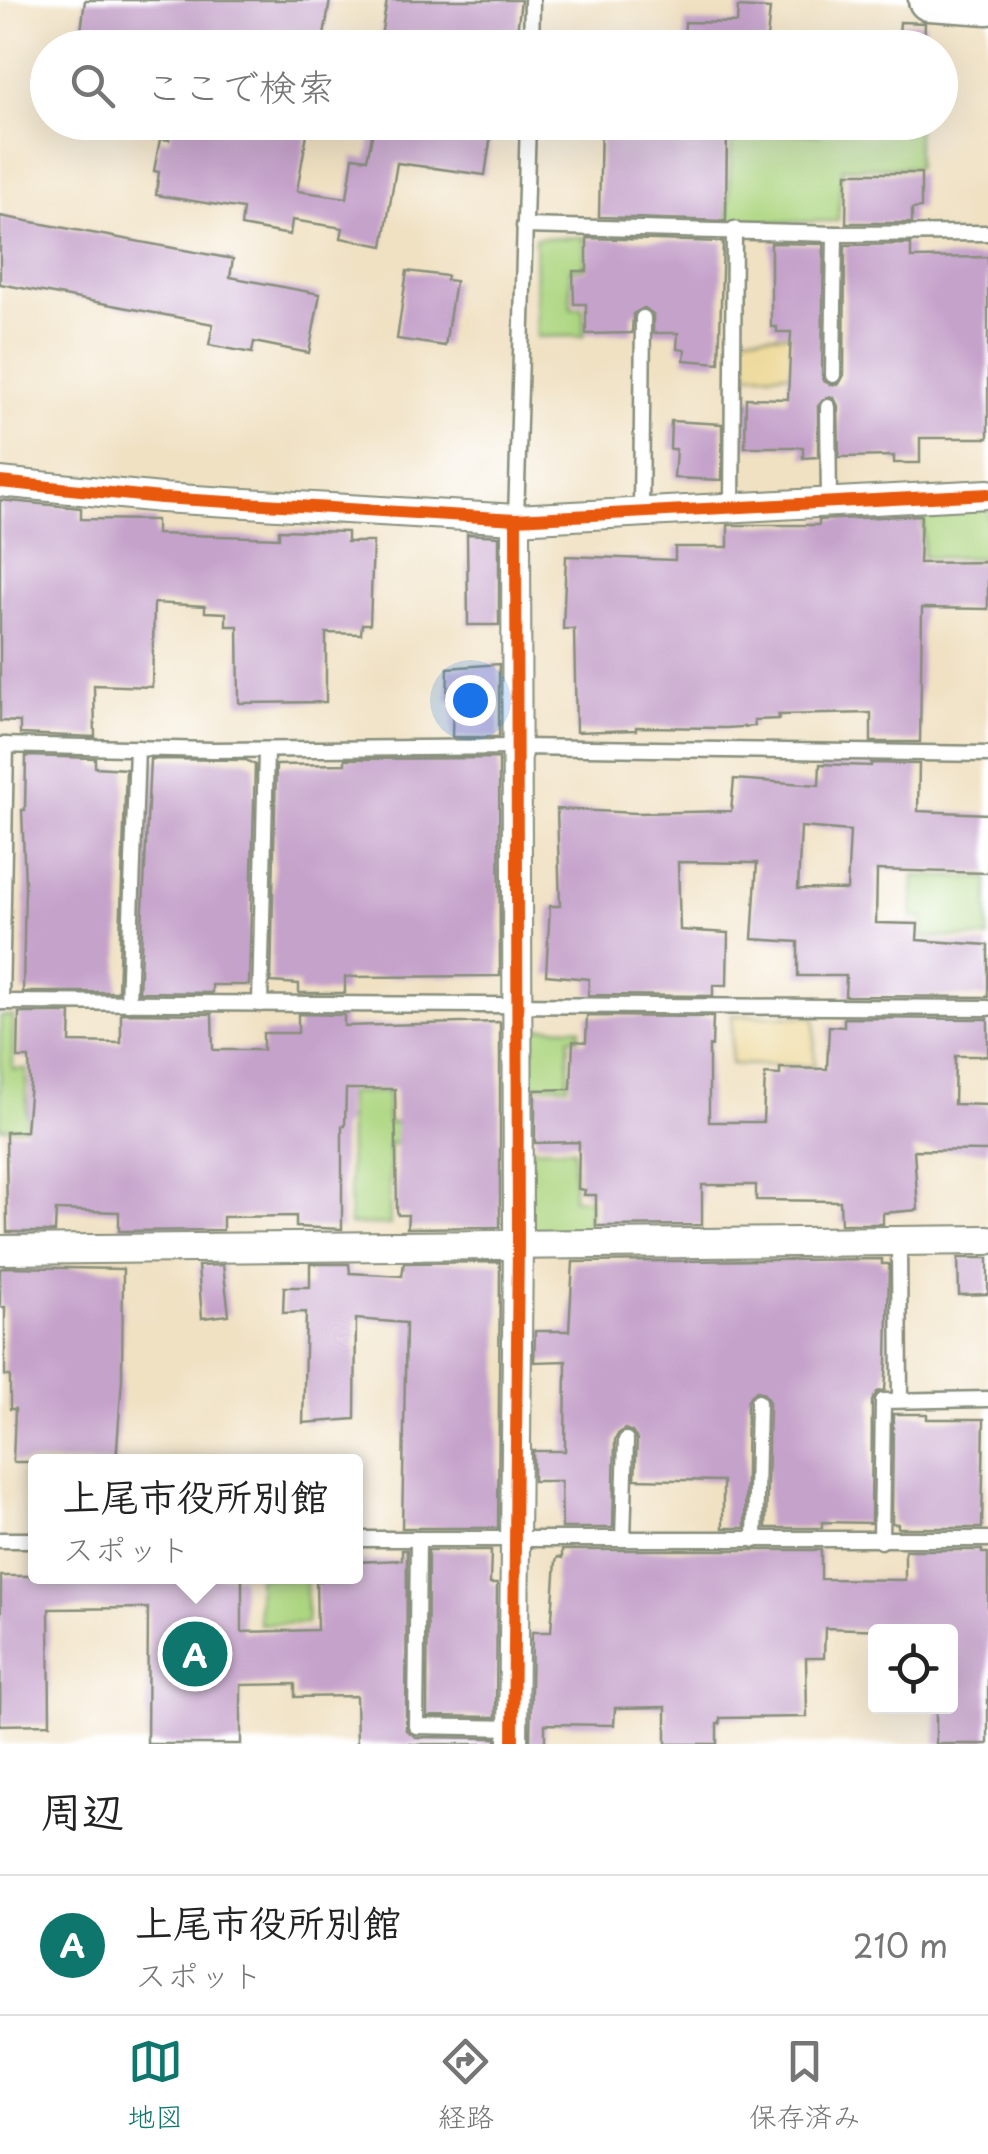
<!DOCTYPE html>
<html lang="ja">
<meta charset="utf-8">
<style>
:root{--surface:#fff;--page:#f2f2f2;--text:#222;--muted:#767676;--line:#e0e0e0;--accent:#0f766e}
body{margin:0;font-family:"Playpen Sans","Klee One",sans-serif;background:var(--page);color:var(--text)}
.controls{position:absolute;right:30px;bottom:30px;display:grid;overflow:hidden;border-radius:10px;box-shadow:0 10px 40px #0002}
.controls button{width:90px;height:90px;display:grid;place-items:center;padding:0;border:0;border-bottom:2px solid var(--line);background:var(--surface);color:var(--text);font:50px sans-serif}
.you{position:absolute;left:470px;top:700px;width:35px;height:35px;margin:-25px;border:8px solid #fff;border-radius:50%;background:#1a73e8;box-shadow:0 0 0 15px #1a73e833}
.badge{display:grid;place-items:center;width:65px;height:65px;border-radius:50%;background:var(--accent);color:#fff;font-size:32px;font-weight:700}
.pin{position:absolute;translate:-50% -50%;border:5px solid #fff;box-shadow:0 2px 10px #0006}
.popup{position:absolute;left:28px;top:1454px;width:335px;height:130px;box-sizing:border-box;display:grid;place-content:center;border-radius:10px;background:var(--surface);filter:drop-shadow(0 2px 8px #0005);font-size:32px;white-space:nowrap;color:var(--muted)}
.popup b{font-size:38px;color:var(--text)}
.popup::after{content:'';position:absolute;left:50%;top:100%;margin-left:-20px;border:20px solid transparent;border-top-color:var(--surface)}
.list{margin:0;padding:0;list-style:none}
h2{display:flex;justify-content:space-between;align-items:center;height:130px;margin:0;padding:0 40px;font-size:42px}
h2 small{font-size:32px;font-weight:400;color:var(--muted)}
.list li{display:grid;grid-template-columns:65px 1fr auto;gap:30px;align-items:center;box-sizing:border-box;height:140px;padding:0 40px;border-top:2px solid var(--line)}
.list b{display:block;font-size:38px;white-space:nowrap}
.list p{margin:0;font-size:32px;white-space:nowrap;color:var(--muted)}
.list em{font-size:32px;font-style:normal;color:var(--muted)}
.icon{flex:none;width:55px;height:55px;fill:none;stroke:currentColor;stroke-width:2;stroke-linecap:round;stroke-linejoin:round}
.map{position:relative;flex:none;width:988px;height:1744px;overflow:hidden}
.search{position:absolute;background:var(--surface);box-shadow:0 10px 40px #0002;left:30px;right:30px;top:30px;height:110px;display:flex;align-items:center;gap:25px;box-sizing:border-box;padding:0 35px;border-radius:55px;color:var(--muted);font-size:38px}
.sheet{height:270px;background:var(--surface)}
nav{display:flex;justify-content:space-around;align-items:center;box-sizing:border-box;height:140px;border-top:2px solid var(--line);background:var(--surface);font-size:28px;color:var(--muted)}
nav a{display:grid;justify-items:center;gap:5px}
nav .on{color:var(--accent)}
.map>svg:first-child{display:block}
</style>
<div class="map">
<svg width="988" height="1744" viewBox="0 0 988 1744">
<rect width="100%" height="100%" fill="#fff"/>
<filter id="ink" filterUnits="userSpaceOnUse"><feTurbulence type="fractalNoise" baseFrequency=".01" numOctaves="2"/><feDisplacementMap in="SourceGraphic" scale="20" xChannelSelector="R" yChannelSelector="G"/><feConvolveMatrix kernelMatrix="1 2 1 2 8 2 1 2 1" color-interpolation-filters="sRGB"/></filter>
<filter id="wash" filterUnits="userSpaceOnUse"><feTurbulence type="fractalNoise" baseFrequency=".0048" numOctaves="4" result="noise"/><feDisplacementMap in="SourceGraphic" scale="40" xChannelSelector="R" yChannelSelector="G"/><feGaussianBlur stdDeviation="2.25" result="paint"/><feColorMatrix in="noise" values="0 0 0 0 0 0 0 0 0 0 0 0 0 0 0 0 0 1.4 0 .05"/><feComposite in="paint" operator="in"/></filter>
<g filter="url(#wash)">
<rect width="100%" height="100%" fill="#f0e1c3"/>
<g fill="#add681" stroke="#668a5a" stroke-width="2.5">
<path d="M732 123H793V132L819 135 821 123H917V167L842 168 838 221 728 223Z"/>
<path d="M584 237 585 268 570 269 571 308H583L584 336 537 337 535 238Z"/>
<path d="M988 507V558L923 557 924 510Z"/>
<path d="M914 876 988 878V938L922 937 923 918H912Z"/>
<path d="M0 1016H13V1069H26L27 1127 0 1128Z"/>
<path d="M531 1027 580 1028 579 1038H569L568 1086 529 1085Z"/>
<path d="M387 1092 388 1123 447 1122 448 1143 389 1144 390 1225H350L348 1093Z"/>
<path d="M530 1148 574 1149 573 1199H590L588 1232 528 1231Z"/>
<path d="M258 1577H314L306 1579 307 1623 259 1624Z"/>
</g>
<g fill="#eeda9e" stroke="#868c69" stroke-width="2.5">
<path d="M817 334 818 373 742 374V335Z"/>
<path d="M732 1015 815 1017 814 1066 731 1064Z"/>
</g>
<g id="blocks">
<g fill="#c5a2ca" fill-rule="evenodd">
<path d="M85 0H330L322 48H181L81 31Z"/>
<path d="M387 0H521L515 48H379Z"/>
<path d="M738 7 770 9 766 48H684L685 22 737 23Z"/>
<path d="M900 22 925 23 924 48H898Z"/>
<path d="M172 122H309L297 191 347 198 353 157 367 159 375 122H493L485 175 397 163 383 246 341 238 343 228 292 220 290 235 241 226 243 209 156 195 159 172 154 171 160 139 169 140Z"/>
<path d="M601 122H727L726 221 599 217Z"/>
<path d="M847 173H921V208L912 209V223H846Z"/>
<path d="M0 216 233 259 230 277 320 294 309 353 254 342 252 353 209 345 213 324 0 284Z"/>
<path d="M587 238 723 242 719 363 684 360 685 350 677 349 678 333H653V314L644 308 633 314 632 333 586 334V304H574L573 271H587Z"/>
<path d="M771 243 824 244 822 375 824 381 832 385 839 384 844 375 845 245 911 244V258L988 257V438H920V463H894V456L839 457 838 406 834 398 827 397 818 406V457L803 458V447H745L746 398 788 399 791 332H777V327H771Z"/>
<path d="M407 271 447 276 446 280 455 281 445 346 397 339Z"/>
<path d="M671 421 722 424V480L674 478 676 449H670Z"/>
<path d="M0 500 81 508V519L156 520V534L279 538V530L347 532V542H373L370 624H362L361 634 326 633V702L239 703 238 626H226V613L205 612V606L154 603 152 687 94 685 95 737 20 734V722L0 721Z"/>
<path d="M921 515 919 563 988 562V609L922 608 920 742H871V713L778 715 779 719 754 720 755 726 726 728 636 727V730L576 732 574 629H563L566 556 675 560V547H728V525H819V520Z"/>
<path d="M467 534 499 536V625H468Z"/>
<path d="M499 664V737H452L453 701H447L448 668Z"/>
<path d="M26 756 95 758V767L126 769 118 992H23L25 884 22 810H25Z"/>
<path d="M499 758 500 976 345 977V993H299V984L271 982 276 765 345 764V759Z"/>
<path d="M150 759 246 760 255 765 249 985H212V993L139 992Z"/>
<path d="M871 763 919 764 918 811 988 814V873L877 870 876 923 918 924 917 940 988 945V997L845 996 846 976H798V942L752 939 757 863 678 862 680 930 728 933 727 985H713V996L588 995 589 979 546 975 550 906H560L557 809 636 813 731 811 734 779 819 785 820 764 871 766ZM801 827 850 831 847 890 798 889Z"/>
<path d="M19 1013H71L70 1042 121 1043V1013L212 1014 213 1050H263V1033H298V1014L344 1015V1026L500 1022V1227L407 1228 408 1215H398L397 1210 395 1089H346L345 1126H342V1229L296 1227V1216L223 1217V1230L119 1231V1212L56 1210 55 1232H7L6 1132 26 1131 30 1083 29 1058H18Z"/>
<path d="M587 1016 713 1017 712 1046H709V1122H763L765 1074 780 1075V1068L827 1069 829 1026 844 1027V1018L988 1019V1056H955L954 1104 988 1105V1151L914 1150 918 1210 883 1213V1224H841L840 1201 756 1200V1185H702V1225L596 1226V1195H584L585 1190 578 1189 579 1142 535 1143V1090L571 1089 573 1041 586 1042Z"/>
<path d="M958 1258H988V1294L959 1295Z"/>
<path d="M882 1259V1264H889L887 1362 885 1390 877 1392 872 1401 871 1523 822 1522V1528H766L769 1402 764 1394 757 1391 750 1396 747 1402 745 1528H723V1481L635 1479 637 1439 632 1432 625 1429 618 1434 615 1440 613 1528H562L561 1481H533V1451H565L566 1361 534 1362 535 1331H569L573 1262Z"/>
<path d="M500 1262 498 1528H402L406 1323 356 1319 355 1419 303 1423 306 1312 283 1313 284 1287H310V1264H349L350 1273 402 1276 404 1263Z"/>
<path d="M223 1265 229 1315 202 1318 198 1266Z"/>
<path d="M6 1267 123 1269 122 1378 116 1462H13L15 1409H10V1376H5V1307H0V1269Z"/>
<path d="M893 1414H927V1419H984L982 1528H898V1524L892 1523Z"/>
<path d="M402 1550H407L406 1730 416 1737 496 1738V1744H357L356 1696 295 1697V1684L241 1685V1744H147L148 1608 49 1609 50 1724 0 1725 1 1576H242V1632L317 1630 316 1581H321V1576H355V1562L402 1560Z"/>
<path d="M428 1550H491L490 1584H497L496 1717 427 1716Z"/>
<path d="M562 1550H821V1579L905 1580V1550H982V1553H988V1744H936V1706H950V1632L825 1628 824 1658H806L807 1717 720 1718V1724H717V1744H666V1707L615 1708 614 1725 545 1724V1744H530L532 1632H551L556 1561 558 1557 562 1558Z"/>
</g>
</g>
</g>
<g filter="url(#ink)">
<use href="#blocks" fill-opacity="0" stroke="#888f7c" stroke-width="2.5"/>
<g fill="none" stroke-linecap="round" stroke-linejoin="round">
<g stroke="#888f7c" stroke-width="19">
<g id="service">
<path d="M531 48 532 0"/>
<path d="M524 226 835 234 988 233"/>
<path d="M833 375 835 234"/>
<path d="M828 407 829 504"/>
<path d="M732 508 734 229"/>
<path d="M641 513 643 318"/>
<path d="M516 519 528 122"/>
<path d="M0 745 212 750 519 747 988 754"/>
<path d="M0 1002 988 1008"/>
<path d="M1 1002 6 745"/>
<path d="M128 1003 137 748"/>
<path d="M260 1004 266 750"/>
<path d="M899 1241 900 1399"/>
<path d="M355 1539H988"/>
<path d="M418 1539 416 1726 514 1728"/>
<path d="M623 1539 626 1440"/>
<path d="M0 1540H35"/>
<path d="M755 1540 758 1402"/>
<path d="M881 1541 883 1401 988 1399"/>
</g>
</g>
<g stroke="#888f7c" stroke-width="32">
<g id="minor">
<path d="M0 482 161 498 516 519 988 494"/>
<path d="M0 1250 988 1240"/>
<path d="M513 1744 518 1243 516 519"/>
</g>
</g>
<g stroke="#888f7c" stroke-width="45">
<path id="secondary" d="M929 0 988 4"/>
</g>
<use href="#service" stroke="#fff" stroke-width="14"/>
<use href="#minor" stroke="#fff" stroke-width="28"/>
<use href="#secondary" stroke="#fff" stroke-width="40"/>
<g stroke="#fff" stroke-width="19">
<g id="cycleway">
<path d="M0 482 161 498 516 519 988 494"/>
<path d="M513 1744 518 1243 516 519"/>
</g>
</g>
<use href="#cycleway" stroke="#e8590c" stroke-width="12"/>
</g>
</g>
</svg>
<div class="controls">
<button><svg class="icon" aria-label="locate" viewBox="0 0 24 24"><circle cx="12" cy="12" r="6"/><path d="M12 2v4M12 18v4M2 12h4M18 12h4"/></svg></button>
</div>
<div class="you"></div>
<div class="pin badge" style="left:195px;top:1654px">A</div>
<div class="popup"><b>上尾市役所別館</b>スポット</div>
<div class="search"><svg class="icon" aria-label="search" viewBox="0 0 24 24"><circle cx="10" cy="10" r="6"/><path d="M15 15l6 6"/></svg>ここで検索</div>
</div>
<section class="sheet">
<h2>周辺<small></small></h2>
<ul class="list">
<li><span class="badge">A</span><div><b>上尾市役所別館</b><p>スポット</p></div><em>210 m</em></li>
</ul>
</section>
<nav>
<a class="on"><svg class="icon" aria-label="map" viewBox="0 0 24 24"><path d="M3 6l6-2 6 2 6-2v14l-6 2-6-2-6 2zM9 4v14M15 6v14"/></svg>地図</a>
<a><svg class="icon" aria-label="directions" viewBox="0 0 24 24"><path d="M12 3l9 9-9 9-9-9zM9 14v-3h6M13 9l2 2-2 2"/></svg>経路</a>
<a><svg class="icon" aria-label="saved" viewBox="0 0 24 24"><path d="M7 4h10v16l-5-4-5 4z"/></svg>保存済み</a>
</nav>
